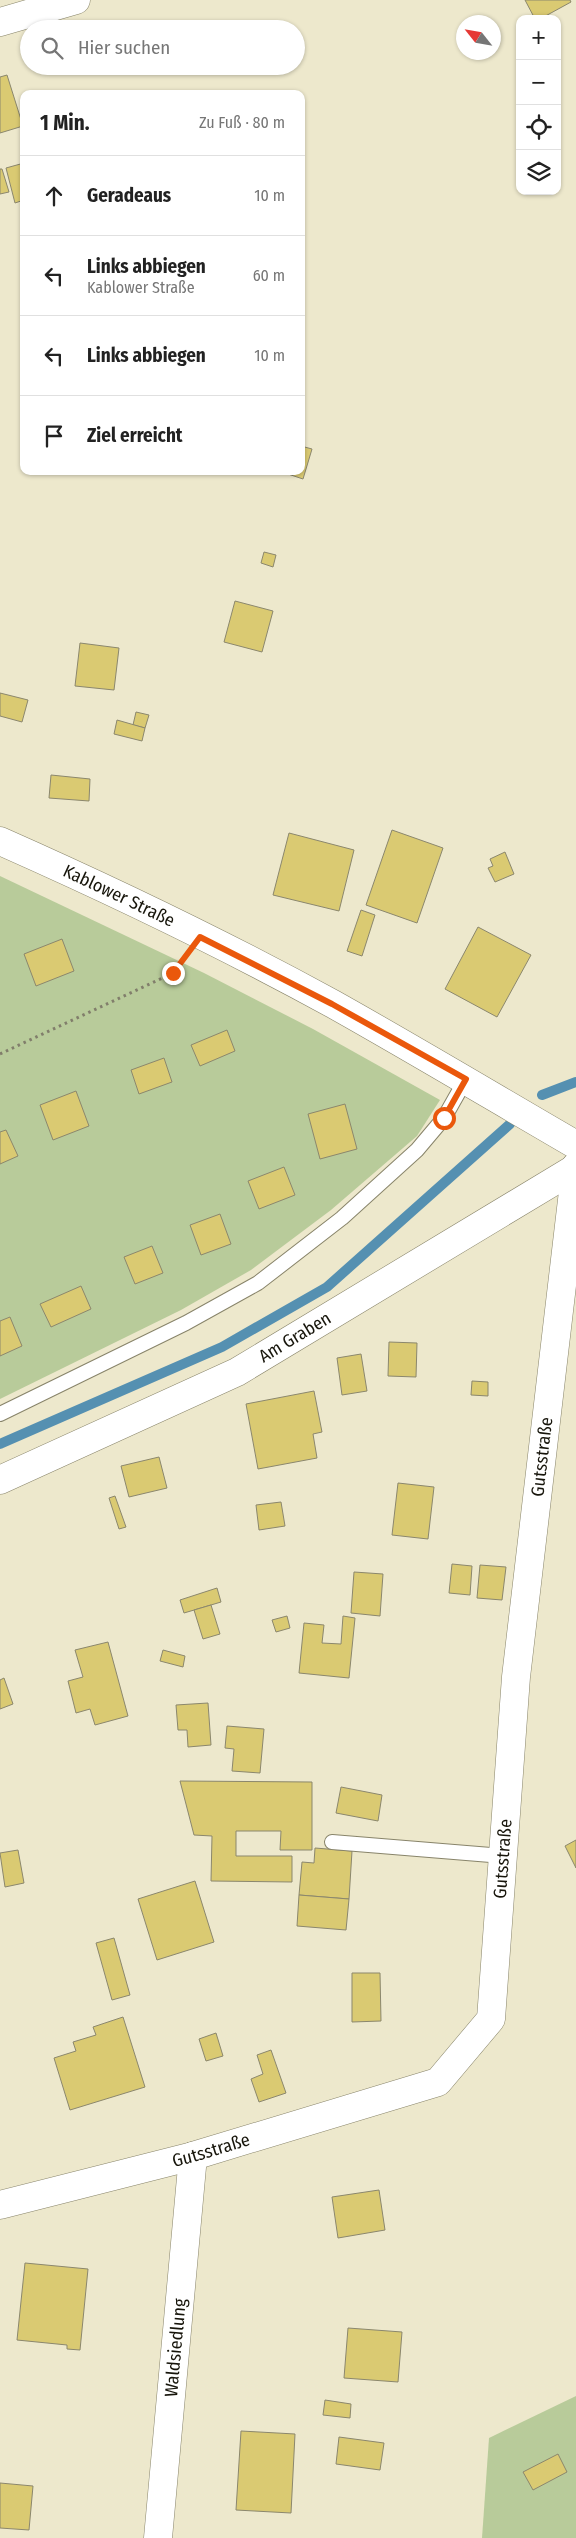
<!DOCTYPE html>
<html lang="de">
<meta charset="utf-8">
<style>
:root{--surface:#fff;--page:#f6f6f6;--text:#222;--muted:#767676;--line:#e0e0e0}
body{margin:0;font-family:"Fira Sans Condensed",sans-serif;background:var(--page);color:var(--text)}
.controls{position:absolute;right:15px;top:15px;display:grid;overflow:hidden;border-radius:10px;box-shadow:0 1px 4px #0004}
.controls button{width:45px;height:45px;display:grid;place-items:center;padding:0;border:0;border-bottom:1px solid var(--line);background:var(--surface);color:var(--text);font:25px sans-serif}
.compass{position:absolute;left:456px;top:15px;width:45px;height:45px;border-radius:50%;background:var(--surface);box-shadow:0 1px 4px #0004;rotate:301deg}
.stop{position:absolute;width:15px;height:15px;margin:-11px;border:4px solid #ea580c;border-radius:50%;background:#fff}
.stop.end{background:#ea580c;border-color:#fff;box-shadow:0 1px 5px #0008}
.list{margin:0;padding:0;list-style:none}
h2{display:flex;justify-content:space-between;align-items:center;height:65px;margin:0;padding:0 20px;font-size:21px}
h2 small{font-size:16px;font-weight:400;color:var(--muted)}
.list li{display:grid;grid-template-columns:32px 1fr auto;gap:15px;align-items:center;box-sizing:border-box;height:80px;padding:0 20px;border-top:1px solid var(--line)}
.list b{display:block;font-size:19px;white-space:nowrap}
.list p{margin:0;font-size:16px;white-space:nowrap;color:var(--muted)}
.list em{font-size:16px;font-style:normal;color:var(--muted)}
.icon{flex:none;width:28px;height:28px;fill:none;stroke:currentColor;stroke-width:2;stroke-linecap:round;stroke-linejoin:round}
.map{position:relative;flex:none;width:576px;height:2538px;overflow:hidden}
.search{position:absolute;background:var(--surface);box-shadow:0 1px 4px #0004;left:20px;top:20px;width:285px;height:55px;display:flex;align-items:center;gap:12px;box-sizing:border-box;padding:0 18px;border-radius:28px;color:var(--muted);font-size:19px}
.panel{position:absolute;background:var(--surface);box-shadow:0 1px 4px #0004;left:20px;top:90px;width:285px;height:385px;border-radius:10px}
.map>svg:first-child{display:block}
</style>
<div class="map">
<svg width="576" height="2538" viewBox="0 0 576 2538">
<rect width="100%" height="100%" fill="#ede8cc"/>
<g fill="#b8cb9a">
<path d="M0 876 204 973 313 1029 440 1100 417 1136 331 1210 251 1270 181 1310 0 1399Z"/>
<path d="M576 2396V2538H482L489 2438Z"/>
</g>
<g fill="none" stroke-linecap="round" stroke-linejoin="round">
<g stroke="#5590b1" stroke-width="10">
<path d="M542 1095 576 1082"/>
<path d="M0 1444 222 1347 327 1287 510 1124"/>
</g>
</g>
<g fill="#daca72" stroke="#8b876d">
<path d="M525 0H570L571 2 540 19H535Z"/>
<path d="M7 75 23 126 0 133V77Z"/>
<path d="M24 163V200L15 203 6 168Z"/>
<path d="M0 169H2L9 192 0 194Z"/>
<path d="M301 446 312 449 303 479 279 471H301Z"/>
<path d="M264 552 276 555 273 567 261 563Z"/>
<path d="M235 601 273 611 262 652 224 642Z"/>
<path d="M80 643 119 648 114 690 75 686Z"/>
<path d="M0 693 28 700 22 722 0 716Z"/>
<path d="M136 712 149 715 145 728 133 725Z"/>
<path d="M117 720 145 728 142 741 114 734Z"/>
<path d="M51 775 90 779 89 801 49 798Z"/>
<path d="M392 830 443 848 417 923 366 905Z"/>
<path d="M289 833 354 850 339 911 273 895Z"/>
<path d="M505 852 514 874 495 882 488 868 493 866 490 859Z"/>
<path d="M361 910 375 915 362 956 347 951Z"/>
<path d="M478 927 531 955 497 1017 445 989Z"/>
<path d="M62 939 74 971 36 986 24 954Z"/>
<path d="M227 1030 235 1051 200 1066 191 1045Z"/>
<path d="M164 1058 172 1082 139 1094 131 1070Z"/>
<path d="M76 1091 89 1126 53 1140 40 1105Z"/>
<path d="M345 1104 357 1149 320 1159 308 1114Z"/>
<path d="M6 1130 18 1156 0 1164V1132Z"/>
<path d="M284 1167 295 1195 259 1209 248 1181Z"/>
<path d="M220 1214 231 1244 201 1255 190 1225Z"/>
<path d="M152 1246 163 1273 135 1284 124 1257Z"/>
<path d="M81 1286 91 1309 51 1327 40 1304Z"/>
<path d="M10 1317 22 1346 0 1356V1321Z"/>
<path d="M389 1342 417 1343 416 1377 388 1376Z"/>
<path d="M361 1354 367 1391 342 1395 337 1358Z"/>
<path d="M472 1381 488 1382V1396L471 1395Z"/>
<path d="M314 1391 322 1432 313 1434 317 1458 258 1469 246 1404Z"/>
<path d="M159 1457 167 1488 129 1497 121 1466Z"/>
<path d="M398 1483 434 1487 428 1539 392 1535Z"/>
<path d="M115 1496 126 1527 119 1529 109 1498Z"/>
<path d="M281 1502 285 1526 259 1530 256 1505Z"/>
<path d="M452 1564 472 1566 470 1595 449 1593Z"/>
<path d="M480 1565 506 1567 502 1600 477 1598Z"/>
<path d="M354 1572 383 1574 380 1616 351 1613Z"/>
<path d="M217 1588 221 1602 184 1613 180 1600Z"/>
<path d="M211 1605 220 1634 203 1639 194 1610Z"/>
<path d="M287 1616 290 1628 276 1632 272 1620Z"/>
<path d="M343 1616 355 1618 349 1678 299 1673 304 1623 324 1625 322 1643 341 1644Z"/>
<path d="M108 1642 128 1716 95 1725 90 1709 76 1713 68 1681 83 1677 75 1650Z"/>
<path d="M163 1650 185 1656 183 1667 160 1661Z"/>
<path d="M4 1678 13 1704 0 1709V1680Z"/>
<path d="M208 1703 211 1745 188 1747 187 1730H178L176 1705Z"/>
<path d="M227 1726 264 1729 260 1773 232 1771 234 1749 225 1748Z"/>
<path d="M180 1781 312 1782V1850H280L281 1831H236V1856H292V1882L211 1881 212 1836 194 1835Z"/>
<path d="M341 1787 382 1795 378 1821 336 1813Z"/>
<path d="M576 1840V1868L565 1846Z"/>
<path d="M315 1848 352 1851 349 1899 299 1895 302 1862 314 1863Z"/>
<path d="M18 1850 24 1883 5 1887 0 1853Z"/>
<path d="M195 1881 214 1942 157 1960 138 1899Z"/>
<path d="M299 1895 349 1899 346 1930 297 1926Z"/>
<path d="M114 1938 130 1995 112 2000 96 1943Z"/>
<path d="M352 1973H380L381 2021 352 2022Z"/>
<path d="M123 2017 145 2087 70 2110 54 2058 76 2051 73 2042 96 2035 93 2027Z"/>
<path d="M216 2033 223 2056 206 2061 199 2039Z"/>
<path d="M271 2050 286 2093 259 2102 251 2079 263 2074 257 2055Z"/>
<path d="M379 2190 385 2230 338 2238 332 2197Z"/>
<path d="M25 2263 88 2269 80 2350 67 2349V2345L17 2340Z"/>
<path d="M348 2328 402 2332 398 2382 344 2378Z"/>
<path d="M325 2400 351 2404 350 2418 323 2415Z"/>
<path d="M241 2431 295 2434 291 2513 236 2510Z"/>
<path d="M339 2437 384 2443 380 2470 336 2464Z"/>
<path d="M558 2454 567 2472 533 2490 523 2472Z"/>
<path d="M0 2483 33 2486 29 2530 0 2528Z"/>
</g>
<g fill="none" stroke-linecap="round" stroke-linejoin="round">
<g stroke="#88846a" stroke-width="16">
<g id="lane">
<path d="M0 1414 186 1323 258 1283 342 1218 417 1150 444 1118 466 1079"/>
<path d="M332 1842 503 1856"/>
</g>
</g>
<g stroke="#88846a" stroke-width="29">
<g id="street">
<path d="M0 22 76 0"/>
<path id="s1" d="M0 841C113 891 225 945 333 1004 415 1050 495 1098 576 1145"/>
<path id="s2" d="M0 1480 237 1372 574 1169"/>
<path id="s3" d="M0 2205 193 2156 438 2082 491 2019 516 1677 576 1166"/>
<path id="s4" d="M158 2538 193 2156"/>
</g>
</g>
<path stroke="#817e6b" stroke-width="3" stroke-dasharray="2.5 4" stroke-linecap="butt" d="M0 1054 173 973 181 962"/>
<use href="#lane" stroke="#fff" stroke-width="14"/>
<use href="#street" stroke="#fff" stroke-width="28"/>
</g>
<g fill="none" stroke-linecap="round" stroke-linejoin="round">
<path stroke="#ea580c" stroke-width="6" d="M173 973 200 937 332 1004 466 1079 444 1118"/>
</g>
<g text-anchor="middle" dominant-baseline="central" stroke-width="4" stroke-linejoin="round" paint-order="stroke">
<g font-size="18" fill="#17150b" stroke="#faf5d9">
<text stroke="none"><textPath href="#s1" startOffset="131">Kablower Straße</textPath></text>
<text stroke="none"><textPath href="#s2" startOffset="328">Am Graben</textPath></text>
<text stroke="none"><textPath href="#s3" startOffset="1102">Gutsstraße</textPath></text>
<text stroke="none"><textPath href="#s3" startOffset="698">Gutsstraße</textPath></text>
<text stroke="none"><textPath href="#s3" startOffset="218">Gutsstraße</textPath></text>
<text stroke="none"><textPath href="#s4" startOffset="191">Waldsiedlung</textPath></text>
</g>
</g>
</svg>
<div class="controls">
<button>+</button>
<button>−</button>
<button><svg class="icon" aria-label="locate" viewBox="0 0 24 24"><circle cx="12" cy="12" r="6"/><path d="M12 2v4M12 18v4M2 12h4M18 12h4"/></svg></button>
<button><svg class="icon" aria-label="layers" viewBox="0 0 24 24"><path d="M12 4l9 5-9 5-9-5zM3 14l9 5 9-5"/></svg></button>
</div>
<svg class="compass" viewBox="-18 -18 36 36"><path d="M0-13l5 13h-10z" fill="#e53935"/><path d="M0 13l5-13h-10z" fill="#767676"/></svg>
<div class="stop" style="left:444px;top:1118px"></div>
<div class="stop end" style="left:173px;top:973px"></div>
<div class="search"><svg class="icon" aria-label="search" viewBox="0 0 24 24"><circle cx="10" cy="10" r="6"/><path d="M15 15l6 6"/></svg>Hier suchen</div>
<section class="panel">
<h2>1 Min.<small>Zu Fuß · 80 m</small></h2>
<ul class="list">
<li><svg class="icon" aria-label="ahead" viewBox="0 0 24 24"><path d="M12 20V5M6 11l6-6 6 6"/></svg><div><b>Geradeaus</b></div><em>10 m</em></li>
<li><svg class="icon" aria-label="left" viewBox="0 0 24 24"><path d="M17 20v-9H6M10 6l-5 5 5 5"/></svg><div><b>Links abbiegen</b><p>Kablower Straße</p></div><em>60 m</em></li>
<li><svg class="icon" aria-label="left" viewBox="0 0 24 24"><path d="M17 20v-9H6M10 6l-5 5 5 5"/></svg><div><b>Links abbiegen</b></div><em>10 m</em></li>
<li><svg class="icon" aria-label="arrive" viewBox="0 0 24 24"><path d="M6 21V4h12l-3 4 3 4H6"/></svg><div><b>Ziel erreicht</b></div></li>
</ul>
</section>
</div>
